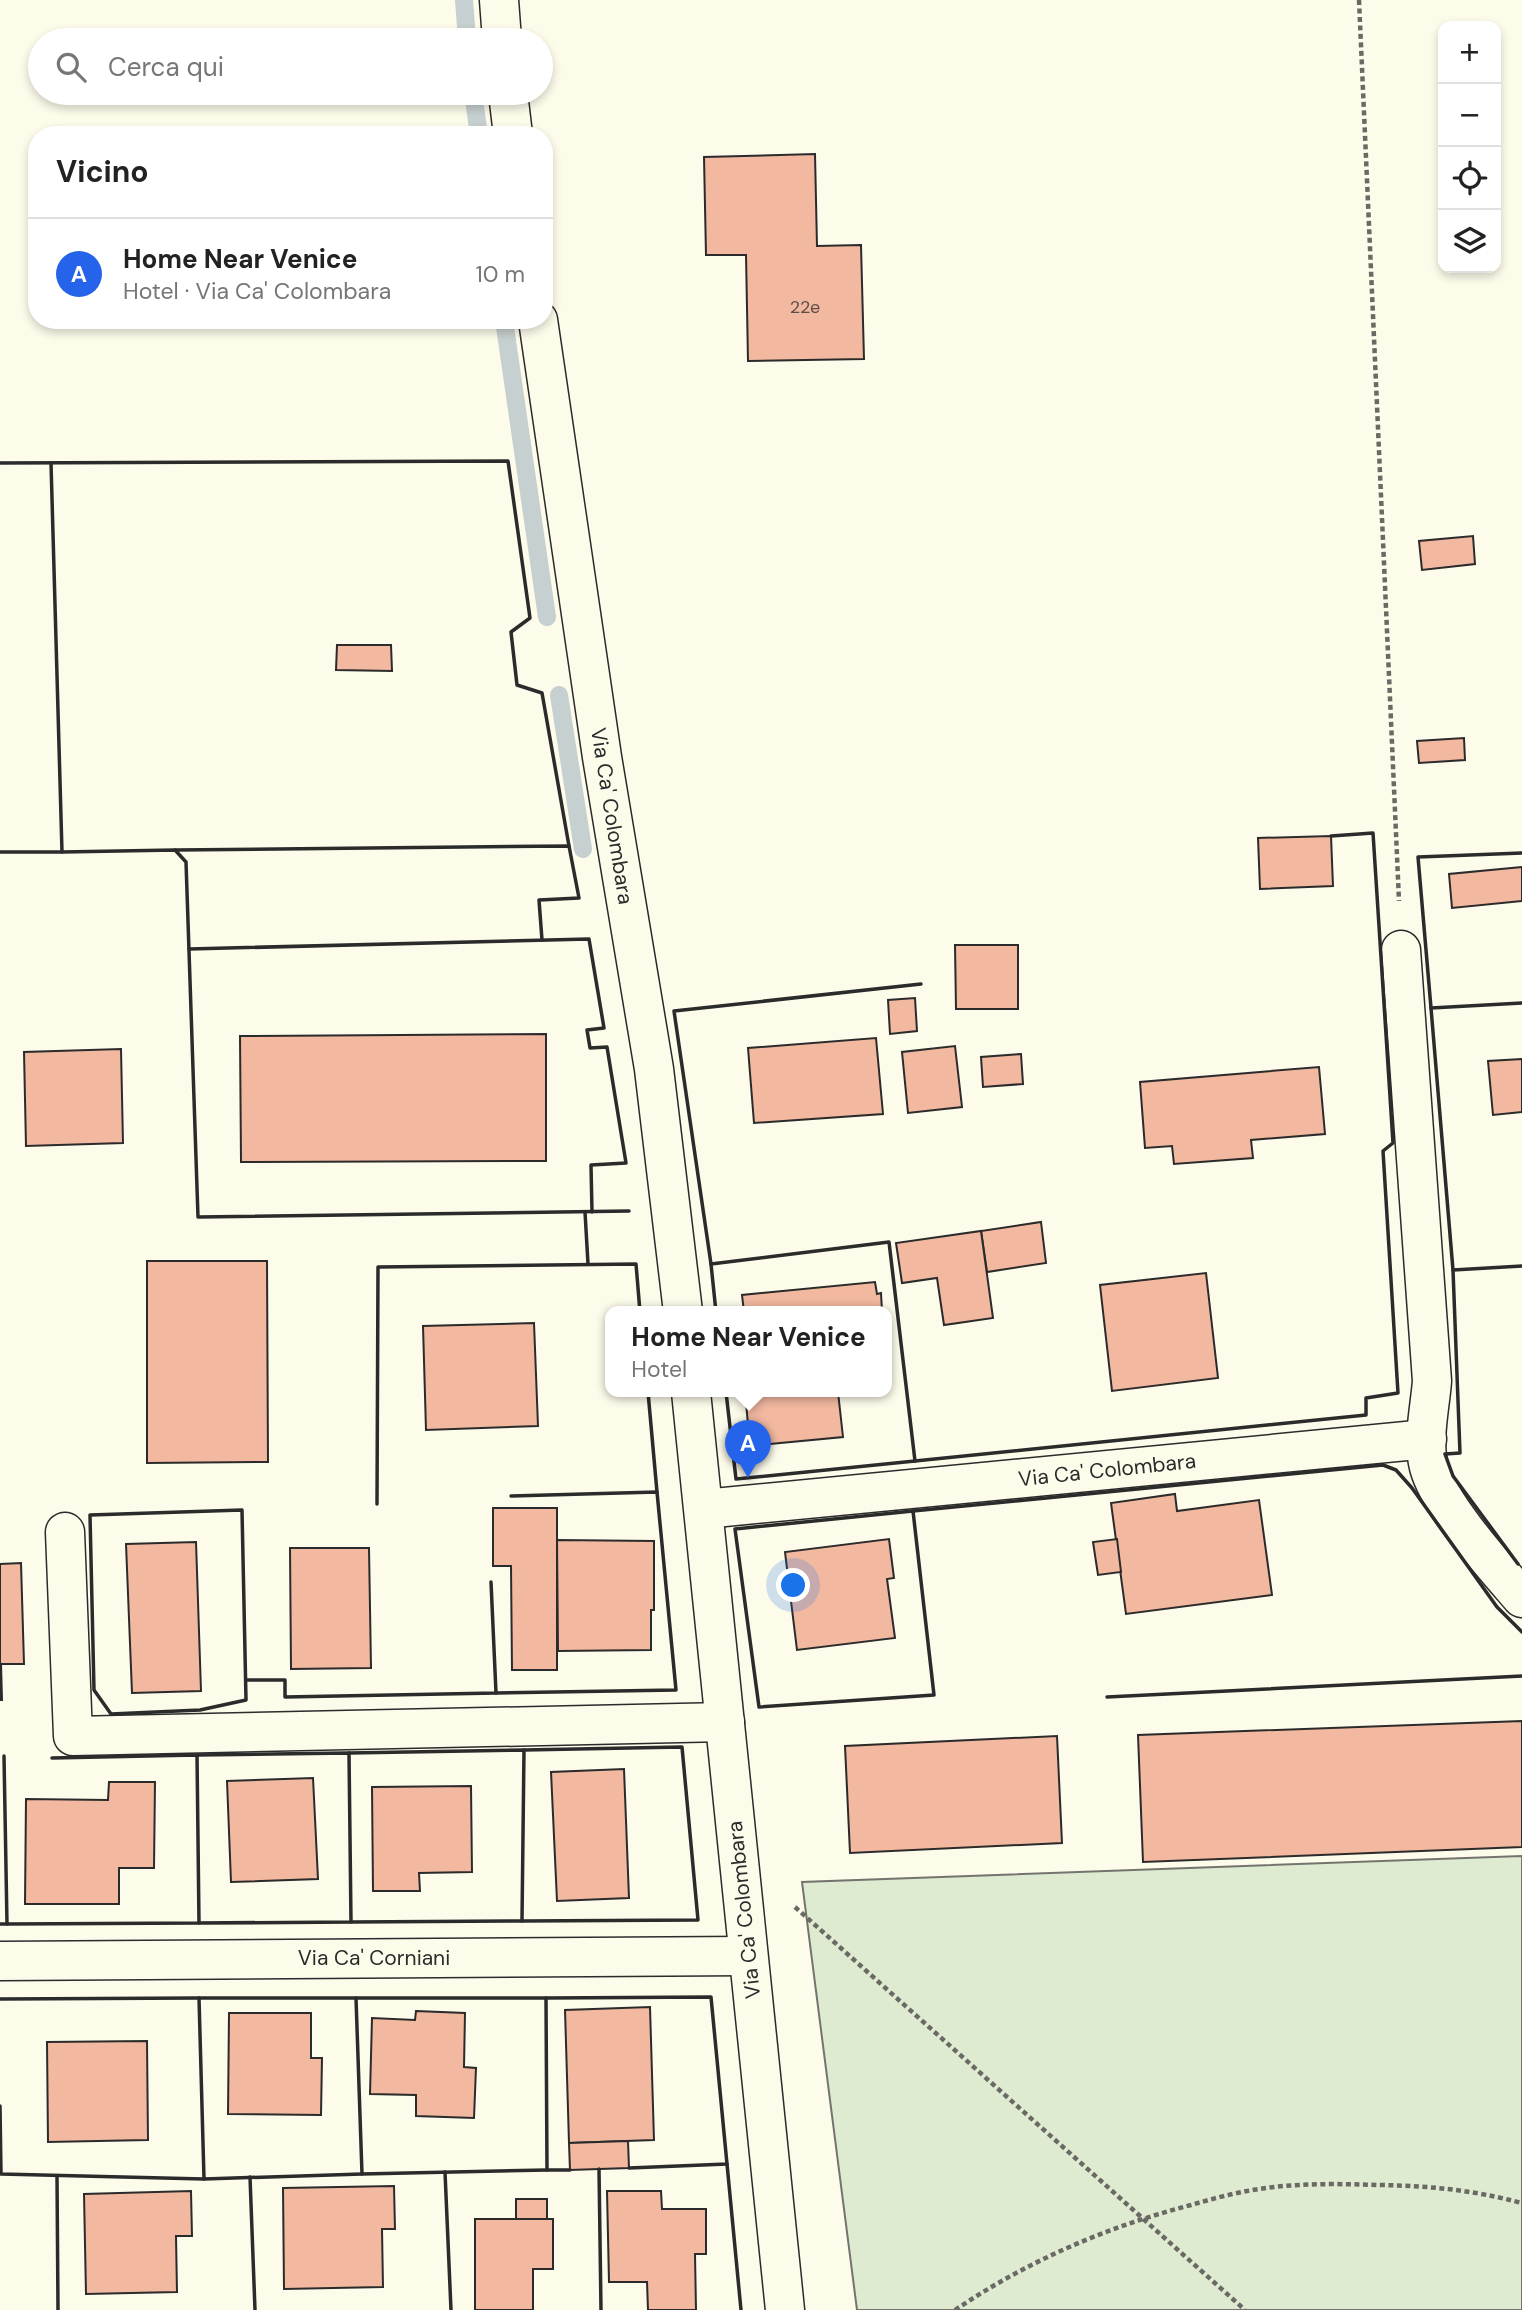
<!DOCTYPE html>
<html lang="it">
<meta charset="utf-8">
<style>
:root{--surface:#fff;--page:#f2f2f2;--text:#222;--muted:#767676;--line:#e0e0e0;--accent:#2563eb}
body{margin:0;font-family:"DM Sans",sans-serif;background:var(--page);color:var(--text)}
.controls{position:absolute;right:21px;top:21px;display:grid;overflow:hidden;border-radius:14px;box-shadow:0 4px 10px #0003}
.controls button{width:63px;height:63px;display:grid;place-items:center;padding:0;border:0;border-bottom:2px solid var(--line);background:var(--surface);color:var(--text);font:35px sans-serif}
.you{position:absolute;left:794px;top:1586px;width:24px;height:24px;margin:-18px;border:5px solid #fff;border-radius:50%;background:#1a73e8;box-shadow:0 0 0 10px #1a73e833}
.badge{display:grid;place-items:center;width:46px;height:46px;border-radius:50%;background:var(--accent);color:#fff;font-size:23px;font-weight:700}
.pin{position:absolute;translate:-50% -58px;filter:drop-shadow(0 2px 4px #0008)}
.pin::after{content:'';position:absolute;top:37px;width:24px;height:21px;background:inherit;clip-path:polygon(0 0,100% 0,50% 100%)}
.popup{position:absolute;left:605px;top:1306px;width:287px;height:91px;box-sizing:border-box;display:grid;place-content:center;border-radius:14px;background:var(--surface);filter:drop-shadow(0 2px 5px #0005);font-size:23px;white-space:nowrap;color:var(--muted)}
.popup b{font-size:26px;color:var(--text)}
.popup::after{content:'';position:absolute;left:50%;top:100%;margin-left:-14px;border:14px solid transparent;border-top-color:var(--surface)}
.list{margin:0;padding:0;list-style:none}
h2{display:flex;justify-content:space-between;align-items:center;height:91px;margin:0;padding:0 28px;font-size:30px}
h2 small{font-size:23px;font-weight:400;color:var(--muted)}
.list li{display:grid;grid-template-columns:46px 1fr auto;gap:21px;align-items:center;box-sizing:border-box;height:112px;padding:0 28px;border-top:2px solid var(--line)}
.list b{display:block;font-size:26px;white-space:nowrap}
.list p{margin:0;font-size:23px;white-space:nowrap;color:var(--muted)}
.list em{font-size:23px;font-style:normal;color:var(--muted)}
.icon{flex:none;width:38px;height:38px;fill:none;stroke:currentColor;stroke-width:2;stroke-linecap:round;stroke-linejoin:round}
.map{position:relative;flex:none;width:1522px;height:2310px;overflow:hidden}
.search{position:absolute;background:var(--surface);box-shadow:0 4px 10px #0003;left:28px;top:28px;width:525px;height:77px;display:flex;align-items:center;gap:18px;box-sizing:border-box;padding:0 24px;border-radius:38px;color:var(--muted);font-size:26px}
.panel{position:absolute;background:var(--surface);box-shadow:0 4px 10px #0003;left:28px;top:126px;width:525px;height:203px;border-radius:28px}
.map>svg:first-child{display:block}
</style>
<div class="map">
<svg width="1522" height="2310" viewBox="0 0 1522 2310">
<rect width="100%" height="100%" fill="#fdfbea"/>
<path fill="#deebd1" stroke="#74746e" stroke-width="2" d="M1522 1856V2310H857L802 1882Z"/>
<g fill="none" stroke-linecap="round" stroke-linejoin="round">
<g stroke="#c7d0d0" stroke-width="18">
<path d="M464 0 467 40"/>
<path d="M473 93 479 135"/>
<path d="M504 320 547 617"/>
<path d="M559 695 583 849"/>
</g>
</g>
<g fill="#f2b8a0" stroke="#2b2b2b" stroke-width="2">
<path d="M815 154 817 246 861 245 864 359 748 361 746 255H706L704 157Z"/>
<path d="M1473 536 1475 564 1422 570 1419 541Z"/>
<path d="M337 645H391L392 671 336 670Z"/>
<path d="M1464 738 1465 760 1419 763 1417 741Z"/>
<path d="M1331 836 1333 886 1260 889 1258 838Z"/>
<path d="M1522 867V901L1452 908 1449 874Z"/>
<path d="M955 945H1018V1009H956Z"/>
<path d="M915 998 917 1031 890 1034 888 1000Z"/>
<path d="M546 1034V1161L241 1162 240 1036Z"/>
<path d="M876 1038 883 1114 754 1123 748 1048Z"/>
<path d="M955 1046 962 1107 908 1113 902 1052Z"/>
<path d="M121 1049 123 1143 26 1146 24 1052Z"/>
<path d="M1021 1054 1023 1084 983 1087 981 1057Z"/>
<path d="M1522 1059V1112L1493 1115 1488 1061Z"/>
<path d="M1319 1067 1325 1134 1251 1140 1253 1158 1174 1164 1172 1146 1145 1148 1140 1082Z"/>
<path d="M1041 1222 1046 1263 987 1272 981 1231Z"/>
<path d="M981 1231 993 1318 944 1325 937 1278 902 1283 896 1243Z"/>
<path d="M147 1261H267L268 1462 147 1463Z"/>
<path d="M1206 1273 1218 1378 1112 1391 1100 1285Z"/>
<path d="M875 1282 877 1294 881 1293 882 1312H744L742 1295Z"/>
<path d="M534 1323 538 1426 426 1430 423 1326Z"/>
<path d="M745 1392H838L843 1437 750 1446Z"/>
<path d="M1175 1494 1177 1511 1259 1500 1272 1595 1126 1614 1111 1503Z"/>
<path d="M493 1508H557V1670H512L511 1566H493Z"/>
<path d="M889 1539 894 1578 887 1579 895 1638 797 1650 785 1552Z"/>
<path d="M1117 1539 1121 1572 1098 1575 1093 1542Z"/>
<path d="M557 1540 654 1541V1610H651V1650L558 1651Z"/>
<path d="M196 1542 201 1691 132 1693 126 1544Z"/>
<path d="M290 1548H369L371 1668 291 1669Z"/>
<path d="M21 1563 24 1664H1L2 1700H0V1564Z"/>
<path d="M1522 1721V1847L1143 1862 1138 1735Z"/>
<path d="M1057 1736 1062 1843 850 1853 845 1746Z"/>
<path d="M624 1769 629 1898 557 1901 551 1772Z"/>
<path d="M313 1778 318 1879 231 1882 227 1781Z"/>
<path d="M109 1782H155L154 1868H119V1904H25L26 1799 108 1800Z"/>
<path d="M471 1786 472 1872 419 1873 420 1891H373L372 1787Z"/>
<path d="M650 2007 654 2140 569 2143 565 2010Z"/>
<path d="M416 2011 465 2013 464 2067 476 2068 474 2118 416 2116V2095L370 2094 372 2018 415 2020Z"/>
<path d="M229 2013H311V2058H322L321 2115 228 2114Z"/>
<path d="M147 2041 148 2140 48 2142 47 2042Z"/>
<path d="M628 2141 629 2168 570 2170 569 2143Z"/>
<path d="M394 2186 395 2229H382L383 2287 284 2289 283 2188Z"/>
<path d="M191 2191 192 2236H176L177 2292 86 2294 84 2194Z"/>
<path d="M607 2191H661L662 2209H706V2254H695L696 2310H648L647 2282H609Z"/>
<rect x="516" y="2199" width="31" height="20"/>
<path d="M475 2219H553V2269H533V2310H475Z"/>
</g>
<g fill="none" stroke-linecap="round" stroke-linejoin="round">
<g stroke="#2b2b2b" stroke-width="41">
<g id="street">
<path d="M499 0 502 40"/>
<path d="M508 93 513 135"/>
<path d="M538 320 602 757 654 1069 683 1312"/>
<path d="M1401 950 1432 1381C1430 1408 1422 1440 1429 1467 1439 1505 1496 1568 1522 1598"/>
<path d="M691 1392 785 2310"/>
<path d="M704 1509 1427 1439"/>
<path d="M65 1532 73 1736 725 1722"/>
<path d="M0 1961 748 1956"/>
</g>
</g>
<g stroke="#6a6964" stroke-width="4.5" stroke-dasharray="5 3.5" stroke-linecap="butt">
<path d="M1359 0 1399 901"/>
<path d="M795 1907 1245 2310"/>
<path d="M955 2310C1028 2261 1106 2227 1191 2205 1218 2197 1246 2190 1274 2187 1309 2183 1345 2184 1380 2185 1432 2186 1472 2190 1522 2203"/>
</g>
<use href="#street" stroke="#fdfbea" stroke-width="38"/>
<g stroke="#2b2b2b" stroke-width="3.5">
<path d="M0 463 508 461 530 618 511 632 517 685 542 693 569 846"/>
<path d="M175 850 569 846 579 898 539 900 542 940"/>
<path d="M0 852H62L51 463"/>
<path d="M62 852 175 850 186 862 198 1217 629 1211"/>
<path d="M189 949 589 939 604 1028 587 1030 590 1048 607 1047 626 1163 591 1165 592 1212"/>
<path d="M1431 1008 1418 857 1522 853"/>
<path d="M585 1212 588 1264"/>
<path d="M711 1264 674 1011 921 984"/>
<path d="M1453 1270 1431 1008 1522 1003"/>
<path d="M716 1312 711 1264 889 1242 915 1461 736 1479 726 1392"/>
<path d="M648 1392 657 1492"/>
<path d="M915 1461 1366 1415V1398L1398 1393 1383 1151 1393 1143 1373 833 1331 836"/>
<path d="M377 1504 378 1267 636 1264 640 1312"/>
<path d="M242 1510 246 1700 200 1710 111 1714 94 1690 90 1515Z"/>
<path d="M913 1511 934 1695 759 1707 735 1529Z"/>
<path d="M913 1511 1383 1465 1396 1470 1412 1488 1497 1607 1522 1632"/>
<path d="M1518 1564 1453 1476 1445 1454 1460 1453 1453 1270 1522 1266"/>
<path d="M246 1680H285V1697L496 1693 491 1582"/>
<path d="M496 1693 676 1690 657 1492 511 1496"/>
<path d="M1107 1697 1522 1676"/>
<path d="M349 1753 524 1750 522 1921 351 1922"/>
<path d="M197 1755 349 1753 351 1922 199 1923"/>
<path d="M522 1921 698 1920 682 1747 524 1750"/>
<path d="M0 1924H7L4 1756"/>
<path d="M7 1924 199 1923 197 1755 52 1758"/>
<path d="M356 1998H199L204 2179 362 2174"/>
<path d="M546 1998H356L362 2174 547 2170"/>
<path d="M0 1999 199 1998"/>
<path d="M0 2106 1 2174 204 2179"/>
<path d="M727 2164 741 2310"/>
<path d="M599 2169 601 2310"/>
<path d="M570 2170H547L546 1998 711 1997 727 2164 629 2168"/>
<path d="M445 2172 451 2310"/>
<path d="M57 2176 58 2310"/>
<path d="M250 2177 255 2310"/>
</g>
</g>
<g text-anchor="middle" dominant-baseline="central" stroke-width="5" stroke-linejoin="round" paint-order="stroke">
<g font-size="18" fill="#5d4e48">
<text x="805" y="307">22e</text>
</g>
<g font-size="21" fill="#2b2b2b" stroke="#fdfbea">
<text transform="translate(612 816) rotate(81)">Via Ca' Colombara</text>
<text transform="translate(1107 1470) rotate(-6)">Via Ca' Colombara</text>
<text transform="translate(744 1910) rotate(-96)">Via Ca' Colombara</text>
<text x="374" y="1958">Via Ca' Corniani</text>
</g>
</g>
</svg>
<div class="controls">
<button>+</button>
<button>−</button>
<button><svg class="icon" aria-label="locate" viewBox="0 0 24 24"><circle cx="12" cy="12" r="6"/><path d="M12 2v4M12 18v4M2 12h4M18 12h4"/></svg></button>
<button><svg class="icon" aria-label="layers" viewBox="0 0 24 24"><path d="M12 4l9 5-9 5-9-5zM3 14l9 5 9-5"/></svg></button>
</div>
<div class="you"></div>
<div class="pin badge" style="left:748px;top:1478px">A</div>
<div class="popup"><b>Home Near Venice</b>Hotel</div>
<div class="search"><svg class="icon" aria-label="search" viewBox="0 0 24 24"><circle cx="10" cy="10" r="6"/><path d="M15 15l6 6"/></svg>Cerca qui</div>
<section class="panel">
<h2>Vicino<small></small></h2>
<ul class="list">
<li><span class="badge">A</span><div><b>Home Near Venice</b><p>Hotel · Via Ca' Colombara</p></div><em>10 m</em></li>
</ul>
</section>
</div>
